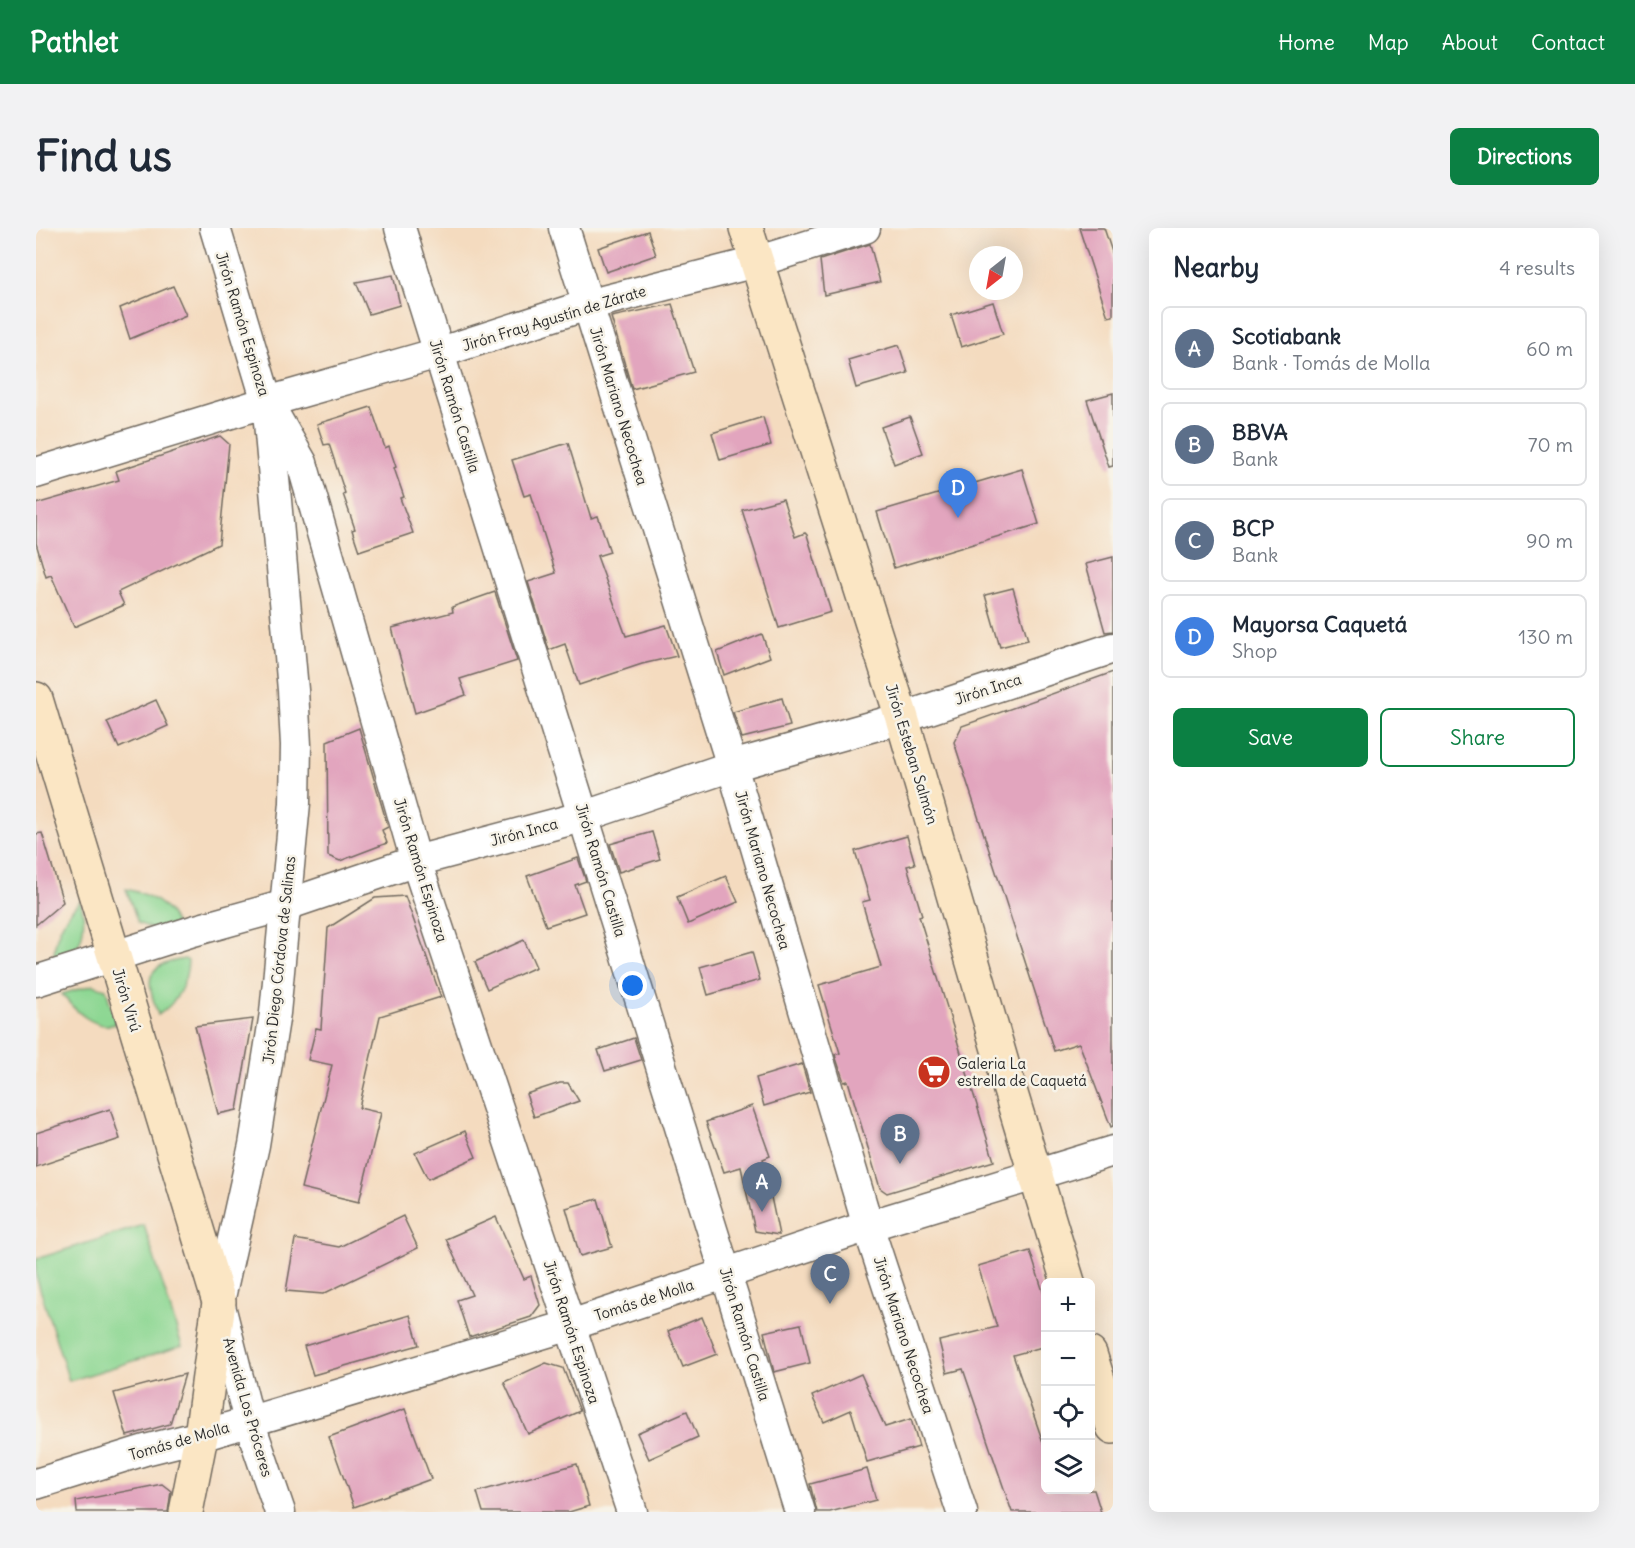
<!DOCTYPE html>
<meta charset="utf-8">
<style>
:root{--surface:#fff;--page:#f2f2f3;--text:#1f2937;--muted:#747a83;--line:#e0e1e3;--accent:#0b8043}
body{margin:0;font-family:Delius,sans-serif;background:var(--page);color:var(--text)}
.controls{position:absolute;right:18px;bottom:18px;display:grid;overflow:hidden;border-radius:9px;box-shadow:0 6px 24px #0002}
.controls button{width:54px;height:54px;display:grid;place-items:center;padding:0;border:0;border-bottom:2px solid var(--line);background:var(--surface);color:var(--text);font:30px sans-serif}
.compass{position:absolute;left:933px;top:18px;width:54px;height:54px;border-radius:50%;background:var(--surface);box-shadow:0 6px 24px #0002;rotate:211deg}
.you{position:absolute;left:597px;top:758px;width:21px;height:21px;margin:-15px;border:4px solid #fff;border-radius:50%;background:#1a73e8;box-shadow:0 0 0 9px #1a73e833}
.badge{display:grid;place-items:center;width:39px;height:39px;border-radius:50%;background:var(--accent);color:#fff;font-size:20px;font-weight:700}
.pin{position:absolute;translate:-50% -50px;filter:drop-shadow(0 2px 3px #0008)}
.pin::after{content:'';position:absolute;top:32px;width:21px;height:18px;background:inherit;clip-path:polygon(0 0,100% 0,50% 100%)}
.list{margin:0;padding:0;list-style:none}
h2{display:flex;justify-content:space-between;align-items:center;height:78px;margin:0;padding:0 24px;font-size:26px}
h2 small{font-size:20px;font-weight:400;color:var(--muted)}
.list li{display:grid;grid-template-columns:39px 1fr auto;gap:18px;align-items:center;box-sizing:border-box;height:84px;margin:0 12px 12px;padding:0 12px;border:2px solid var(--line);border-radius:9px}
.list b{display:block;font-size:22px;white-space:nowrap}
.list p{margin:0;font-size:20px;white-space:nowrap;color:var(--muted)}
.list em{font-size:20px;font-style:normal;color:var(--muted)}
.actions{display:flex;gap:12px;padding:18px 24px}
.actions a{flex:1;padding:14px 0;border:2px solid var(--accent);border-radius:9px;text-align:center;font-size:21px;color:var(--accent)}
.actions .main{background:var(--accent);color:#fff}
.icon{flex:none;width:33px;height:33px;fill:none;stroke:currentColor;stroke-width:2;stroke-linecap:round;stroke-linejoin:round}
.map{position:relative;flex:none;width:1077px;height:1284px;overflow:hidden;border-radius:9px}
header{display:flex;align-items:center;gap:36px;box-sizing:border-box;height:84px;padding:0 30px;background:var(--accent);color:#fff}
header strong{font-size:28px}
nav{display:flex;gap:33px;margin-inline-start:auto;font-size:21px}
.intro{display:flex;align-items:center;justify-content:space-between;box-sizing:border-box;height:144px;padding:0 36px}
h1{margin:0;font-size:42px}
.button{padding:15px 27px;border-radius:9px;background:var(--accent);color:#fff;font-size:21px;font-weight:700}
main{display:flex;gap:36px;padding:0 36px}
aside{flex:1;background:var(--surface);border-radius:9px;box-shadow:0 6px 24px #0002}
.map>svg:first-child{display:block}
</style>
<header>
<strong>Pathlet</strong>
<nav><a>Home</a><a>Map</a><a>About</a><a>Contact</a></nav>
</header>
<div class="intro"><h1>Find us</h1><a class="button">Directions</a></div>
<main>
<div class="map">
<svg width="1077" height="1284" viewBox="0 0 1077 1284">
<rect width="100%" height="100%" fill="#f7f3e8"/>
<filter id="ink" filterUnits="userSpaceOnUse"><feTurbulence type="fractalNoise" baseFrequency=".0167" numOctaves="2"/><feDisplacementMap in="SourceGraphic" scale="12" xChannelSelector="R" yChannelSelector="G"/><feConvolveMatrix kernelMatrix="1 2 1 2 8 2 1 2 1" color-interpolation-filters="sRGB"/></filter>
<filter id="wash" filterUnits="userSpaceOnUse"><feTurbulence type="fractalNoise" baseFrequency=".008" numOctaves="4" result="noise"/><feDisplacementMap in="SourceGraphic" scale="24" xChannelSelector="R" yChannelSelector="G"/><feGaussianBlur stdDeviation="1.35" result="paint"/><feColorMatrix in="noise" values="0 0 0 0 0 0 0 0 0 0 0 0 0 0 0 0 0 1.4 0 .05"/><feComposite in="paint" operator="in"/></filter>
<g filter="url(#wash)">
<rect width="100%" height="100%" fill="#f4dbbf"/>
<g fill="#8dd793" stroke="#5c815f" stroke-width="1.5">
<path d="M90 661C112 666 131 675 140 697L116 701 102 695Z"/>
<path d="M44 673C50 688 49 713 36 725 31 730 24 732 18 735 17 709 26 691 44 673Z"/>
<path d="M149 731 152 733C151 755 141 775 122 787 110 751 107 737 149 731Z"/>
<path d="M57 757 70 761 80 796C59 803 37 781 26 766Z"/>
<path d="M108 997 146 1118 33 1153 0 1048V1031Z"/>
</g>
<g id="blocks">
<g fill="#e2a5be">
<path d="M1043 0H1068L1077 27V88L1072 89Z"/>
<path d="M612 3 620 27 570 44 562 20Z"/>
<path d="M834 16 844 54 788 67 784 32Z"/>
<path d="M357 47 364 77 333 86 320 54Z"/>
<path d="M137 58 150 87 94 111 84 80Z"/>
<path d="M957 74 967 106 925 119 915 87Z"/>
<path d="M636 76 658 144 596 161 575 89Z"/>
<path d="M863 117 872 145 820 160 812 132Z"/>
<path d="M1077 165V238L1073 239 1051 172Z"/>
<path d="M335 179 349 220 353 218 360 239 358 240 368 269 364 270 377 305 323 323 316 302 319 301 307 266 309 265 293 216 288 217 281 196Z"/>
<path d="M727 189 735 217 684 232 676 205Z"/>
<path d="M874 189 887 225 858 236 845 199Z"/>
<path d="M184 208 193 216 183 316 82 364 88 377 38 399 15 347 10 349 0 315V276L83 252 80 243Z"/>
<path d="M532 215 555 290 562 288 574 324 561 328 590 408 630 397 641 428 606 436 543 457 529 416 513 422 492 354 520 345 495 266 488 268 476 232Z"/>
<path d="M986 241 1003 296 858 340 841 284Z"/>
<path d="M747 271 759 309 769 305 771 307 795 384 743 400 706 282Z"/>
<path d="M1077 329V403L1069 404 1050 336Z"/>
<path d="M977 360 992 412 964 419 949 367Z"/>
<path d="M459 364 481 433 424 451 430 467 379 485 356 400 417 384 416 379Z"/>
<path d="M726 406 734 429 688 447 681 424Z"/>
<path d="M1077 444V898L1075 899 1043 815 1018 823 918 514 926 498Z"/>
<path d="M746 470 754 498 706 510 697 484Z"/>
<path d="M120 472 132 498 83 520 71 494Z"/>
<path d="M323 500 352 599 346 602 351 615 304 633 292 628 291 513Z"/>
<path d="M616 604 624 631 583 644 574 616Z"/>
<path d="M6 605 27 674 0 697V606Z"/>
<path d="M871 608 879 636 871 638 886 687 883 688 958 933 851 965 844 960 812 853 808 854 799 827 804 825 783 757 845 739 826 674 834 672 819 623Z"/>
<path d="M542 630 550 653 539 657 549 685 510 698 491 648Z"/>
<path d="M690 648 702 674 652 696 641 669Z"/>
<path d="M369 668 405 769 344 788 323 880 345 885 323 974 265 960 296 837 272 832 280 800 285 801 292 700 339 670Z"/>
<path d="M488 712 500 739 451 761 439 734Z"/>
<path d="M716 724 724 752 672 767 664 739Z"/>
<path d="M217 791 201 882 182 886 159 798Z"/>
<path d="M598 810 605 832 569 843 562 822Z"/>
<path d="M766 836 774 864 728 878 720 850Z"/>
<path d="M524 855H532L543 873 498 889 490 866Z"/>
<path d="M716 878 734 928 727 931 743 1007 719 1003 705 939 688 944 670 894Z"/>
<path d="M74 881 84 911 0 939V905Z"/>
<path d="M429 903 440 929 392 951 379 925Z"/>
<path d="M562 971 576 1019 544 1028 530 980Z"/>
<path d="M367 988 382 1020 287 1066 250 1063 259 1011 303 1019Z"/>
<path d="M460 989 488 1051 495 1048 504 1077 495 1089 433 1109 421 1072 436 1067 410 1011Z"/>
<path d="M994 1023 1010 1073V1118L977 1127 1010 1223V1262H1058L1065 1284H976L927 1141 911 1145 903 1113 961 1099 942 1038Z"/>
<path d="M374 1087 383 1117 277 1147 268 1118Z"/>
<path d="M666 1089 681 1126 647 1139 632 1103Z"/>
<path d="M765 1096 774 1135 738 1144 728 1104Z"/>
<path d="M510 1135 527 1140 544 1183 492 1206 468 1154Z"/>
<path d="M149 1146 134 1196 91 1208 78 1165Z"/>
<path d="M825 1146 849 1199 875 1191 883 1219 831 1234 815 1182 788 1194 776 1168Z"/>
<path d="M369 1181 395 1251 318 1279 293 1209Z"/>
<path d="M651 1183 662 1209 613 1231 601 1205Z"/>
<path d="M541 1236 553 1278 533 1284H447L441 1264Z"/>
<path d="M831 1241 840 1272 794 1284H781L774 1256Z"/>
<path d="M126 1256 135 1263 132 1284H41L40 1273Z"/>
</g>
</g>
</g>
<g filter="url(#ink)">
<use href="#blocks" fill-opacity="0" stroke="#71695f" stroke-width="1.5"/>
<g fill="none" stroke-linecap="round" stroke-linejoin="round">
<g stroke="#71695f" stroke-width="33">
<g id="street">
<path d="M179 0 231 174 266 235 380 633 596 1284"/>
<path d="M364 0 764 1284"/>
<path d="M528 0 696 538 832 998 926 1284"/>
<path d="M232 183 257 462 260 517 259 575 239 785 218 917 183 1074 213 1193 244 1284"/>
<path d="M0 245 231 174 402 125 551 77 720 34 829 0"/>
<path d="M0 753 157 703 250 677 380 633 549 588 696 538 866 490 1077 420"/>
<path d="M0 1256 109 1222 165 1208 535 1097 832 998 1077 923"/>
</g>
</g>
<g stroke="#71695f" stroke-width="36">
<g id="secondary">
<path d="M710 0 866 490 973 859 1032 1054"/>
<path d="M0 471 183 1074 165 1208 150 1284"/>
<path d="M1054 1126 1077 1199"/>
</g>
</g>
<use href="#street" stroke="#fff" stroke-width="30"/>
<use href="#secondary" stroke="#fbe6c4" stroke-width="33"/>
</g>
</g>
<defs>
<g id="supermarket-disc" transform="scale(1.725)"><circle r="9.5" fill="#c8321e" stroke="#f7f3e8"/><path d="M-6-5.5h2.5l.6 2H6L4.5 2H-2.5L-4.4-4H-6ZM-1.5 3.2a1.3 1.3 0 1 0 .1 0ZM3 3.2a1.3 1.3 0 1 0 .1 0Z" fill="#fff"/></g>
</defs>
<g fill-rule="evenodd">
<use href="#supermarket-disc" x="898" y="844"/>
</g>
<g text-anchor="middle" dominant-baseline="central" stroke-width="5" stroke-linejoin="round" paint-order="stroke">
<g font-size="15" fill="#2b2b2b" stroke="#f7f3e8">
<text transform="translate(518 90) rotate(-17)">Jirón Fray Agustín de Zárate</text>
<text transform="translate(207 96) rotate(73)">Jirón Ramón Espinoza</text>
<text transform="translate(419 178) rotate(73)">Jirón Ramón Castilla</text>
<text transform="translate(583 178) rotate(73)">Jirón Mariano Necochea</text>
<text transform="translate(952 461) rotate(-18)">Jirón Inca</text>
<text transform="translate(876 526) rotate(73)">Jirón Esteban Salmón</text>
<text transform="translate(488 604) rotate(-15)">Jirón Inca</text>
<text transform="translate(385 642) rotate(73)">Jirón Ramón Espinoza</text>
<text transform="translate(565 642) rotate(73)">Jirón Ramón Castilla</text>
<text transform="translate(727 642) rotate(74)">Jirón Mariano Necochea</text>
<text transform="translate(243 732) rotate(-84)">Jirón Diego Córdova de Salinas</text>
<text transform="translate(91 772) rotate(73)">Jirón Virú</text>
<text transform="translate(608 1072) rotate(-18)">Tomás de Molla</text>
<text transform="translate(536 1104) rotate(72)">Jirón Ramón Espinoza</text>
<text transform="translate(709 1106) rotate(73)">Jirón Ramón Castilla</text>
<text transform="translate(868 1107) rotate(72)">Jirón Mariano Necochea</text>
<text transform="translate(212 1179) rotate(74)">Avenida Los Próceres</text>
<text transform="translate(143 1213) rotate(-16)">Tomás de Molla</text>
</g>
<g font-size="15" fill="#2b2b2b" stroke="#f7f3e8" text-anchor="start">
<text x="921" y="835">Galeria La<tspan x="921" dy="17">estrella de Caquetá</tspan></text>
</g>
</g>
</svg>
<div class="controls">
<button>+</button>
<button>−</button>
<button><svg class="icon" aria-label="locate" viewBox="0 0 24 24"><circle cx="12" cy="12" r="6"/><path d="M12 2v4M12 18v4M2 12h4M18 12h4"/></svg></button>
<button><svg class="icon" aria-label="layers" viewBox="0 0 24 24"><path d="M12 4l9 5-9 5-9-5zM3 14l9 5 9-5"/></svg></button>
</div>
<svg class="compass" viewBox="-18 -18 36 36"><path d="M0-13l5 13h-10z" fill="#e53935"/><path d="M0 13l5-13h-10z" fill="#747a83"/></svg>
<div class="you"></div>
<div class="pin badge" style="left:726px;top:984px;background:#5c6f8a">A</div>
<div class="pin badge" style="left:864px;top:936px;background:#5c6f8a">B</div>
<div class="pin badge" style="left:794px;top:1076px;background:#5c6f8a">C</div>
<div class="pin badge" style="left:922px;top:290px;background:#3f7fe0">D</div>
</div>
<aside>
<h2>Nearby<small>4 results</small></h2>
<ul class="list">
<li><span class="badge" style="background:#5c6f8a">A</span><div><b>Scotiabank</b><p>Bank · Tomás de Molla</p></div><em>60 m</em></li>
<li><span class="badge" style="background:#5c6f8a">B</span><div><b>BBVA</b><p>Bank</p></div><em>70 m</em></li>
<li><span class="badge" style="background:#5c6f8a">C</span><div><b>BCP</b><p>Bank</p></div><em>90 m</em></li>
<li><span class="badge" style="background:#3f7fe0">D</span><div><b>Mayorsa Caquetá</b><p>Shop</p></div><em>130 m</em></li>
</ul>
<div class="actions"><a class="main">Save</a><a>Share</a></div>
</aside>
</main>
